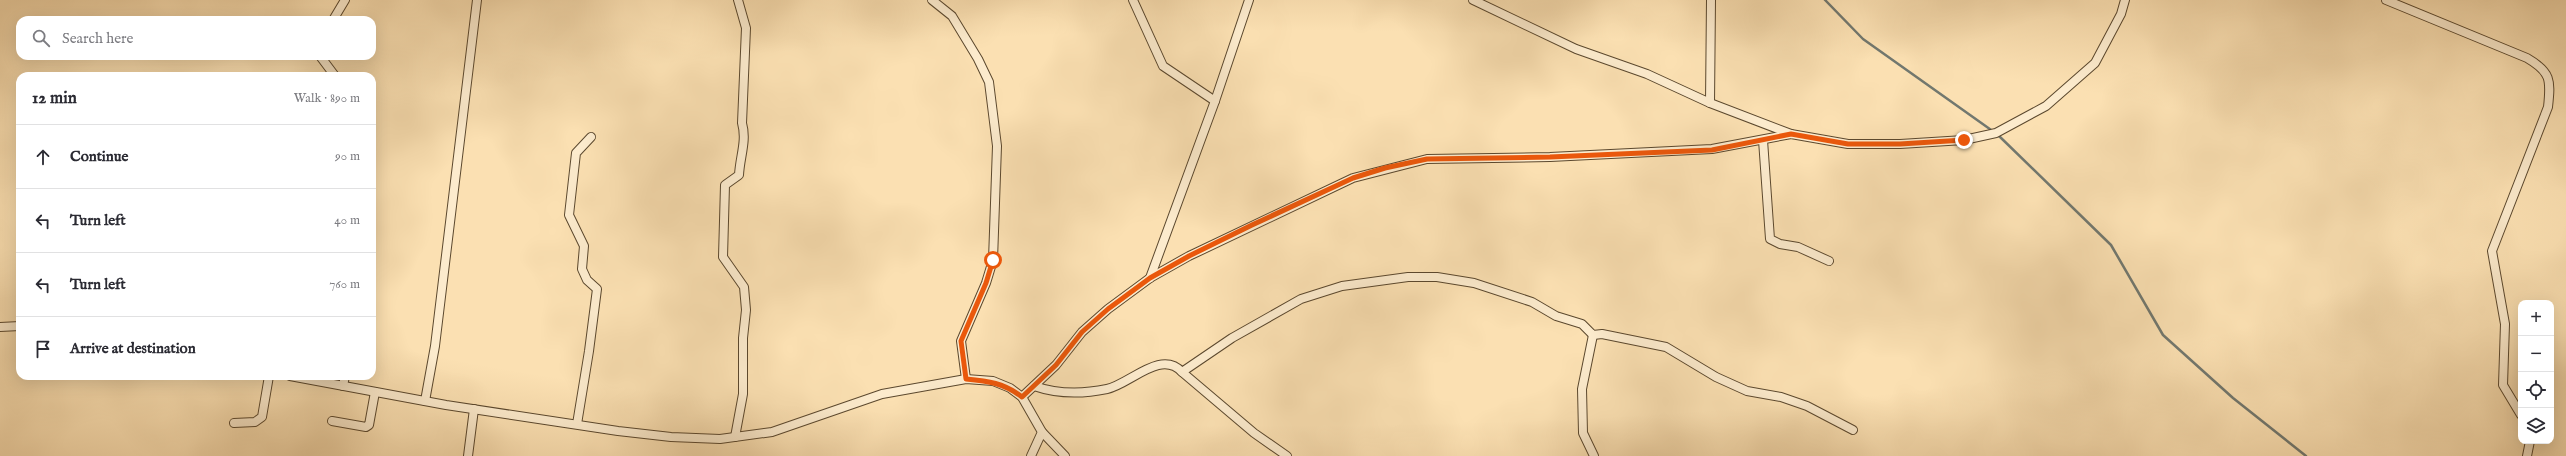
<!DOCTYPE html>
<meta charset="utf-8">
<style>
:root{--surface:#fff;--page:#f2f2f3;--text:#2b2b33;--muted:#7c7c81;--line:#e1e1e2}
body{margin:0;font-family:"IM FELL English",serif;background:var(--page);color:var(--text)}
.controls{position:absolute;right:12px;bottom:12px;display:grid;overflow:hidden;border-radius:8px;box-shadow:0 4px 16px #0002}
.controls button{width:36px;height:36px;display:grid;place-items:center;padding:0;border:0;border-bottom:1px solid var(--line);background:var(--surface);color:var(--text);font:20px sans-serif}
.stop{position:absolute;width:12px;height:12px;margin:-9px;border:3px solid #ea580c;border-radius:50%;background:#fff}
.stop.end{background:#ea580c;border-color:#fff;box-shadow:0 1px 4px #0008}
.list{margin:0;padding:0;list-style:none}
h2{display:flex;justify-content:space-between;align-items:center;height:52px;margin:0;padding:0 16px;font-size:17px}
h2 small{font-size:13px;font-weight:400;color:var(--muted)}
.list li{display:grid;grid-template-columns:26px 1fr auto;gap:12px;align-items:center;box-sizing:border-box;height:64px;padding:0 16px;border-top:1px solid var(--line)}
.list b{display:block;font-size:15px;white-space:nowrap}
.list em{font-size:13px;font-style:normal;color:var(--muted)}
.icon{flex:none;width:22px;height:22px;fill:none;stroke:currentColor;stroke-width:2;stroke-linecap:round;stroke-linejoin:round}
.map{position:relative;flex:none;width:2566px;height:456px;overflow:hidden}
.search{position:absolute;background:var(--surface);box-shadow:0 4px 16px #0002;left:16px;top:16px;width:360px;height:44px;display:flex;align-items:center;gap:10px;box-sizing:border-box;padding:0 14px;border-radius:12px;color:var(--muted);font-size:15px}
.panel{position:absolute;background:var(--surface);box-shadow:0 4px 16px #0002;left:16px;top:72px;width:360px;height:308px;border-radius:12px}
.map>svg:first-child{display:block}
</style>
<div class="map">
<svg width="2566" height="456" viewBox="0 0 2566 456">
<rect width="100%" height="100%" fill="#fbe0b2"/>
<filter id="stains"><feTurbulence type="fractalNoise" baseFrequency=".005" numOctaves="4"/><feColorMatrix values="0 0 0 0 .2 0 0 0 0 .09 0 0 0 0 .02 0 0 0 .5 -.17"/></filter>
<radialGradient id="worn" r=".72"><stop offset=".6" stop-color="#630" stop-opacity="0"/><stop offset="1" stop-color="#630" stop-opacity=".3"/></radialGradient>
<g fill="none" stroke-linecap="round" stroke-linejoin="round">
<g stroke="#72786f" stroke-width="2.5">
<path d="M1825 0 1863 39 1994 132"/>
<path d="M1998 135 2111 245 2163 335 2233 398 2306 456"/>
</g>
<g stroke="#5b482e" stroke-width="10">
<g id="minor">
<path d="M932 0 952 16 978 59 989 82 997 146 993 260 986 283 961 341 966 379"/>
<path d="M1133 0 1163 66 1215 101"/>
<path d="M1473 0 1576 49 1647 74 1710 103 1791 134"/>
<path d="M2386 0 2527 58C2551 72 2551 80 2548 107L2492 251 2505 324 2503 385 2521 415"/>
<path d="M333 20 345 0"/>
<path d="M320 56 335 76"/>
<path d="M1710 103 1711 0"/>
<path d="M1763 140 1770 239 1780 244 1798 247 1829 261"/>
<path d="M1150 278 1215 101 1249 0"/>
<path d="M0 327 20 326"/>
<path d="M1593 335 1582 389 1583 433 1594 456"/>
<path d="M1182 372 1254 433 1287 456"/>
<path d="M290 376 446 405 618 431 671 437 720 439 772 432 882 394 966 379 993 381 1010 388 1022 397 1042 432 1031 456"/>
<path d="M343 386 345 376"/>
<path d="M1034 386C1057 394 1083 394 1107 389 1130 384 1161 349 1182 372L1232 338 1301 299 1342 286 1408 277H1437L1474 283 1532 302 1556 316 1582 324 1593 335 1602 334 1666 347 1716 377 1747 391 1781 397 1807 406 1853 430"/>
<path d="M1022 397 1056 365 1082 332 1108 309 1150 278 1189 256 1353 178 1427 159 1550 157 1712 149 1791 134 1848 144H1900L1964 140 1996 133 2046 106 2095 63 2121 14 2125 0"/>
<path d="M425 401 435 346 477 0"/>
<path d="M332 421 366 427 369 425 375 392"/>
<path d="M234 423 255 422 262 417 269 376"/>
<path d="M577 424 589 351 597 289 587 280 582 269 584 246 569 215 576 153 591 137"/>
<path d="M1042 432 1065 456"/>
<path d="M735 437 743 394V338L746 310 744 287 723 257 725 185 739 175C740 156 747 141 742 123L746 28 738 0"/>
<path d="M468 456 474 409"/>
<path d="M2527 456 2530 441"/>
</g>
</g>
<use href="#minor" stroke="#fcebcd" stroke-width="8"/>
</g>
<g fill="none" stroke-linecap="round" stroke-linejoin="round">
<path stroke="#ea580c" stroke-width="5" d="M993 260 986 283 961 341 966 379C988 381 1004 383 1022 397L1056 365 1082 332 1108 309 1150 278 1189 256 1252 225 1353 178 1385 168 1427 159 1550 157 1712 150 1791 134 1848 144H1900L1964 140"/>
</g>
<rect width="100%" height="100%" filter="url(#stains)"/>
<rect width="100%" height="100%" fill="url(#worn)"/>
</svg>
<div class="controls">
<button>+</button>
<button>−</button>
<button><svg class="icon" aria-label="locate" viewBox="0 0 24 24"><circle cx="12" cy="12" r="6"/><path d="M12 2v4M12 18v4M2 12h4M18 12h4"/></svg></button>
<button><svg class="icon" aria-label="layers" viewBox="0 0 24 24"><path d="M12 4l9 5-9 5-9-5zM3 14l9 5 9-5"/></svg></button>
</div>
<div class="stop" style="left:993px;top:260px"></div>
<div class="stop end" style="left:1964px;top:140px"></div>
<div class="search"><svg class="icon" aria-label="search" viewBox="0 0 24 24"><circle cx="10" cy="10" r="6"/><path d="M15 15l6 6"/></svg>Search here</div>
<section class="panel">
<h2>12 min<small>Walk · 890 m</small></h2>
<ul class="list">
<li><svg class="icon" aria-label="ahead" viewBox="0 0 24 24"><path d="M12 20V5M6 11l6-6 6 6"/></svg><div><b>Continue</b></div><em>90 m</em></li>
<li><svg class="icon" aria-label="left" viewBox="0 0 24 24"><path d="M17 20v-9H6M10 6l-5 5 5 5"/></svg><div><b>Turn left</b></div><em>40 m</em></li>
<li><svg class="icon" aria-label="left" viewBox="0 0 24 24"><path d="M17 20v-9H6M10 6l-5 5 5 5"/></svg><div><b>Turn left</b></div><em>760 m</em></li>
<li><svg class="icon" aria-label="arrive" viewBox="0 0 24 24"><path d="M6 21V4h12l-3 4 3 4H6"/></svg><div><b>Arrive at destination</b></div></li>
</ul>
</section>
</div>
